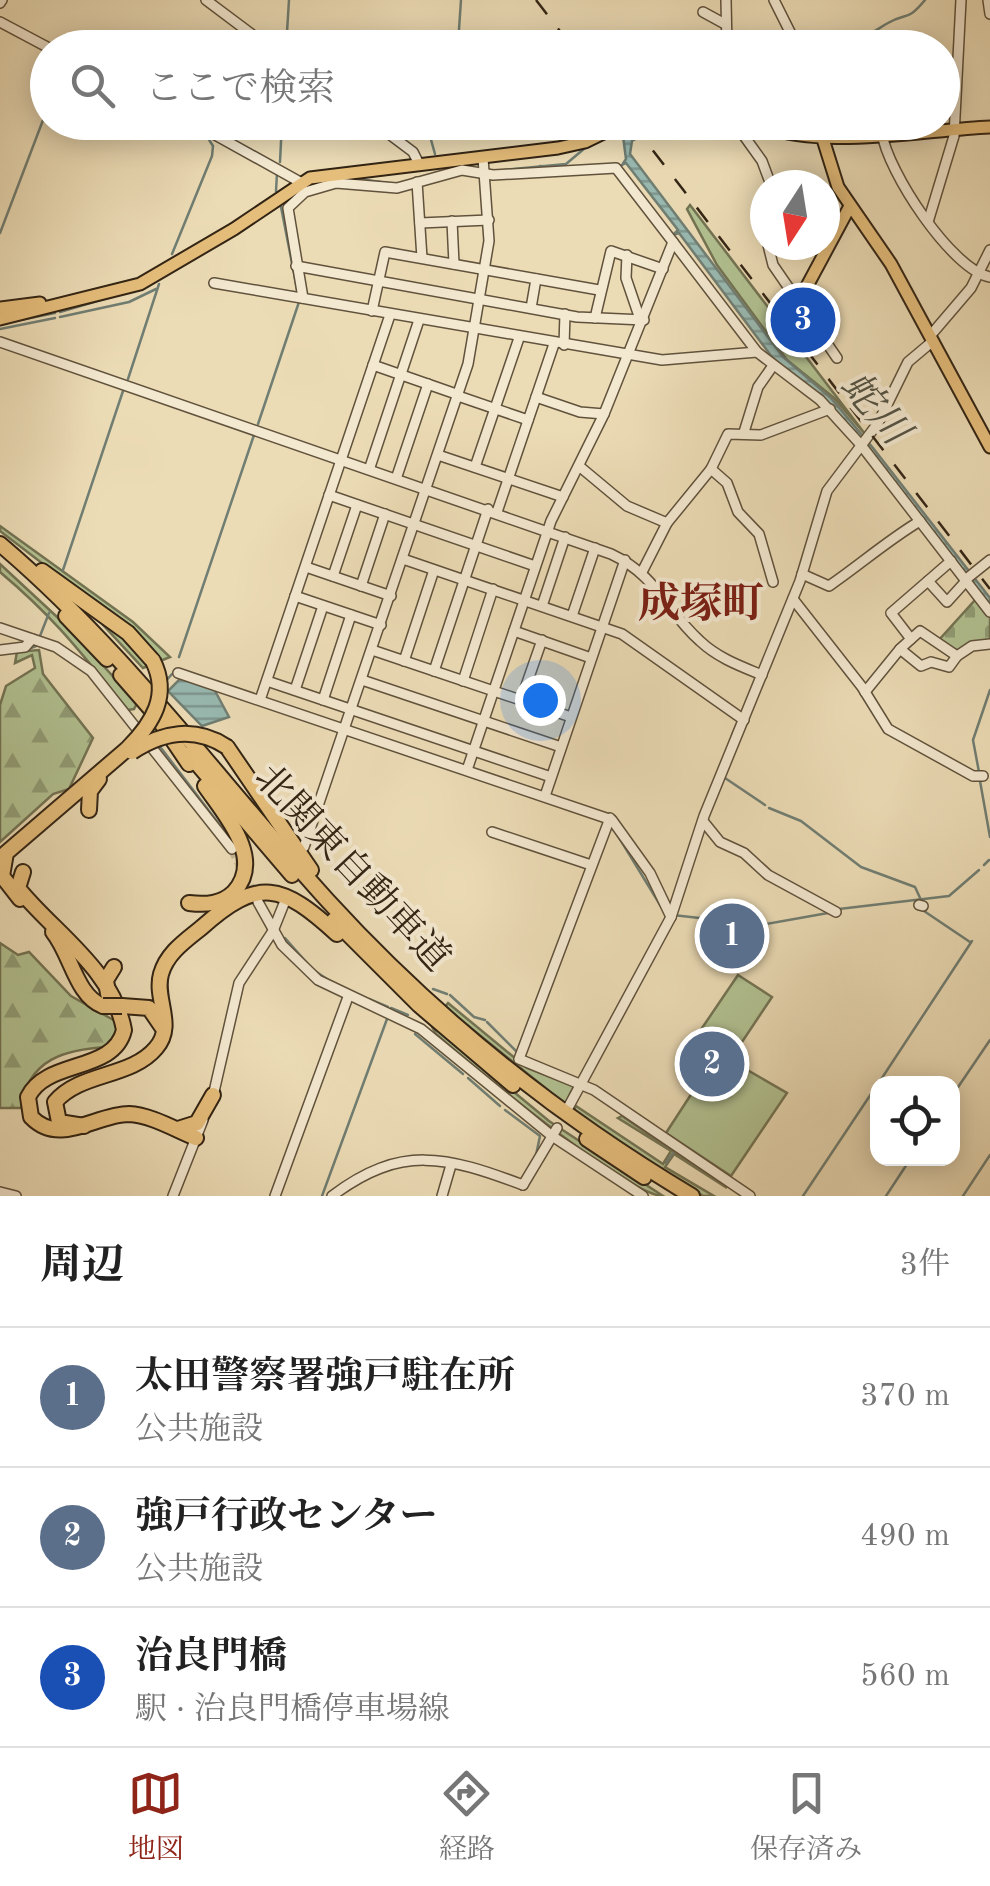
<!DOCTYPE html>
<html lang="ja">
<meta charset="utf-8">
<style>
:root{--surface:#fff;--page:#f6f6f6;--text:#222;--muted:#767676;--line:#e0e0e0;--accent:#8f2418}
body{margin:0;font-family:"Old Standard TT","Noto Serif JP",serif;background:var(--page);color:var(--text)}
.controls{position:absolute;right:30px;bottom:30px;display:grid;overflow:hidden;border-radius:20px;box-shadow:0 5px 25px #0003}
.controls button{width:90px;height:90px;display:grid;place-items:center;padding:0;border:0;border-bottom:2px solid var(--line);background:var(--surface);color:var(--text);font:50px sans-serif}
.compass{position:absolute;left:750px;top:170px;width:90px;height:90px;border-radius:50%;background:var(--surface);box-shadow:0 5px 25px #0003;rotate:192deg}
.you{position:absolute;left:540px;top:700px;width:35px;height:35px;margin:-25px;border:8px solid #fff;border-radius:50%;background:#1a73e8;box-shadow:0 0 0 15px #1a73e833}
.badge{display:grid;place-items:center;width:65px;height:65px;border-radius:50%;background:var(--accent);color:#fff;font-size:32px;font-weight:700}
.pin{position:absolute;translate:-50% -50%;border:5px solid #fff;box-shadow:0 2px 10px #0006}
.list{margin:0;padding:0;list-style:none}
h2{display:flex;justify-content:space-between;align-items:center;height:130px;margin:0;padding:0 40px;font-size:42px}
h2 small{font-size:32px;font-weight:400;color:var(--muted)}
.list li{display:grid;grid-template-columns:65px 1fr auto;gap:30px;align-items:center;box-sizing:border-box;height:140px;padding:0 40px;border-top:2px solid var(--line)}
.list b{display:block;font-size:38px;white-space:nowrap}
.list p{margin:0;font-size:32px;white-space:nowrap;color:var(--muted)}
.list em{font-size:32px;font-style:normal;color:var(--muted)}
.icon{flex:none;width:55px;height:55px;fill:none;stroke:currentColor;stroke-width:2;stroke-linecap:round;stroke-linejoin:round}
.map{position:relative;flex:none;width:990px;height:1196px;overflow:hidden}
.search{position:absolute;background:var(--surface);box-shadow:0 5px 25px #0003;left:30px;right:30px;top:30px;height:110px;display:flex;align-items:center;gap:25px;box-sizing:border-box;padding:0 35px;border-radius:55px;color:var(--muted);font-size:38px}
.sheet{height:550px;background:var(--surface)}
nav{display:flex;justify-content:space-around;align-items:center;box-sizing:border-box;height:140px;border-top:2px solid var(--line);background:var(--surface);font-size:28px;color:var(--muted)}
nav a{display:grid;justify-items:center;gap:5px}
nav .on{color:var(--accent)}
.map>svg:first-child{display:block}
</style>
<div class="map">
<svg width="990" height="1196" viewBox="0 0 990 1196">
<defs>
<pattern id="forest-firs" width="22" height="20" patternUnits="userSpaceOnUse" patternTransform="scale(2.5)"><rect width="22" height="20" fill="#b2c292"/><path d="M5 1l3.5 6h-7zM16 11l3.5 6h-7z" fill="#919d76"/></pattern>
<pattern id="cemetery-stones" width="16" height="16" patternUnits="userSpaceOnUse" patternTransform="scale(2.5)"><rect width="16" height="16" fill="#b2c292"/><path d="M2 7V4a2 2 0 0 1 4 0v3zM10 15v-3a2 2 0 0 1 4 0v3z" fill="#919d76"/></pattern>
<pattern id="water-rules" width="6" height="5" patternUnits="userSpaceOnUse" patternTransform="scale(2.5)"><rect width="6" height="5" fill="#99bab2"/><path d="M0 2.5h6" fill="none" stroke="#7d9790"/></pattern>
</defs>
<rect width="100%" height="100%" fill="#ecdcb6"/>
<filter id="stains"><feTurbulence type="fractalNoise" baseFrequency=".002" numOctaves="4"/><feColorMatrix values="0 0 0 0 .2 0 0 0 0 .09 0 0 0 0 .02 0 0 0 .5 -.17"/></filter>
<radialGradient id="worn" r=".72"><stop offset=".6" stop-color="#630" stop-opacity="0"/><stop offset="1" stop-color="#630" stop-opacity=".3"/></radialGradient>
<g fill="#b2c292" stroke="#727353" stroke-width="2.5">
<path d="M690 205 865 434 834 398 787 360 717 265 687 209Z"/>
<path d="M0 526 133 622 170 657 143 668 93 614 98 606 0 531Z"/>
<path d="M0 564 70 629 137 703 134 709 128 710C82 654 56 619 0 572Z"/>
<path d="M738 975 772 997 732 1057 698 1034Z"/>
<path d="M448 1003 527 1068 574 1086 565 1104 445 1007Z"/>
<path d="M430 1023 549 1121 663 1196C629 1196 470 1064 436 1034Z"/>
<path d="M718 1053 787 1093 731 1176 666 1133Z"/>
<path d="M576 1106 663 1164 671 1151 618 1118 622 1116 727 1188 674 1154 665 1167 714 1196H703L573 1111Z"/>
</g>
<g fill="url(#forest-firs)" stroke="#727353" stroke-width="2.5">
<path d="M39 650 43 674 93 738 69 789 53 794 0 842V705L6 686 35 668 32 655 15 663 17 652Z"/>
<path d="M0 943 18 955 29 952 71 996 117 1022V1038L109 1047C65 1049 28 1059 21 1108H0Z"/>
</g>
<path fill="url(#cemetery-stones)" stroke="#727353" stroke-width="2.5" d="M976 599 990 617V643L957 655 938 641Z"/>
<g fill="url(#water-rules)" stroke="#707e73" stroke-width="2.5">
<path d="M644 123H663L632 141 630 154 783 357 831 398 873 448 990 598V606L861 439 775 361 679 233 673 235 678 230 626 163 622 165 626 159 623 136 617 133 625 134Z"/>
<path d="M181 678 214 689 229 717 202 726 168 691Z"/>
</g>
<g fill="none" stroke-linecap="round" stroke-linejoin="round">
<g stroke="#707e73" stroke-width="2.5">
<path d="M286 48 289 0"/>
<path d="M453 48 458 44 461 0"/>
<path d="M848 48 858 36C874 34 875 30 888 23 907 12 907 22 925 0"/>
<path d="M183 122 203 133"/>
<path d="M426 122 435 154"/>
<path d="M601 140 613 135"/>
<path d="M280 162 282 122"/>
<path d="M540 166 557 167"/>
<path d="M504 170 566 164 585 148"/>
<path d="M352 178 388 183"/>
<path d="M276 191 277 173"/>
<path d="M281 207 298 294"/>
<path d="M0 233 48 107"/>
<path d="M212 248 268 213"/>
<path d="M172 254 212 156 213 146 206 135"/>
<path d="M60 312 145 287"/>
<path d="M60 317 129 302 156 289"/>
<path d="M0 324 55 313"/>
<path d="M0 329 55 318"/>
<path d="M128 379 159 284"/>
<path d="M258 424 299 302"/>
<path d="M63 570 123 391"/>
<path d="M40 636 49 613"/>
<path d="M26 650 36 646"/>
<path d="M179 657 254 435"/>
<path d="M165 682 172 674"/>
<path d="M732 735 738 721"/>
<path d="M158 744 232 841"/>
<path d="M979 772 973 740 990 690"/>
<path d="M725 778 765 805"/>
<path d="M980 781 990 837"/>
<path d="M769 808 801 821 861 867 915 887 921 900"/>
<path d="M615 831 665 913"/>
<path d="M984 865 989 860"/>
<path d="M839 909 949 896 979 870"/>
<path d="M921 909 970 942"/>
<path d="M673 915 761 925 828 913"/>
<path d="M285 938 307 963"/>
<path d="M312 969 330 981"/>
<path d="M433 989 447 994"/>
<path d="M450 995 474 1017 485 1020"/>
<path d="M369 999 388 1007"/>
<path d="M391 1008 408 1015"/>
<path d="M487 1022 518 1053"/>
<path d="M415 1034 463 1074"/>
<path d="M468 1078 500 1106"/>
<path d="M878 1084 972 941"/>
<path d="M952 1096 990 1040"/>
<path d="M505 1110 540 1136 536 1155"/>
<path d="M666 1163 673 1153"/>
<path d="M322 1196 387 1019"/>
<path d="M803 1196 877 1085"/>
<path d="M886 1196 911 1158"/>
<path d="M963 1196 990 1155"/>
</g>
<path stroke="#c7b796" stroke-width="9" stroke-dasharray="9 4.5" stroke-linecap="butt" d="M232 849 255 896"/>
<g stroke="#60523c" stroke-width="12">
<g id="minor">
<path d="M206 0 270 48"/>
<path d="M726 0 727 48"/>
<path d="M774 0 798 48"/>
<path d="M988 0 990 14"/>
<path d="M0 3 2 0"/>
<path d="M703 12 725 24"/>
<path d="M0 22 49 48"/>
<path d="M192 122 300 182"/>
<path d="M373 122 413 152 419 164"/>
<path d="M734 122 762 161 771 185"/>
<path d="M882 133C887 171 952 270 990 277"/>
<path d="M417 182 422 258"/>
<path d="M452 221 454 264"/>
<path d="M928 222 954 136 961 0"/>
<path d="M420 223 489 220"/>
<path d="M673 242 757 352 820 400 861 445 990 612"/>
<path d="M768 245 773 265 837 358"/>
<path d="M627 255 626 278 640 319"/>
<path d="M296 266 577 317 644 320"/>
<path d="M214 283 662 360 757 352"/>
<path d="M303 298 288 208 305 192 336 183 397 188 462 170 493 175 616 168 673 242 604 414 551 521 467 770"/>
<path d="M531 308 536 279"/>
<path d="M372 311 385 252 599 290"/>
<path d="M595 318 611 251 663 269"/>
<path d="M930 336 971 288 990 250"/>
<path d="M0 342 611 554C658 576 665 610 700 641 718 658 740 666 762 675"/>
<path d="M564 345 565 314"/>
<path d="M373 365 459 395"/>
<path d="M458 396 528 420"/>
<path d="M536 397 580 412 604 414"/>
<path d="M744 432 758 387 772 367"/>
<path d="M438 455 563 497"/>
<path d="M579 466 627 506 667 523"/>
<path d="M370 467 419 320"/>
<path d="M475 467 519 338"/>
<path d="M711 469 727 483 738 512 759 534 773 582"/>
<path d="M397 476 428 384"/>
<path d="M329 495 535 566"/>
<path d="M497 512 554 344"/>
<path d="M403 559 622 634 744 720"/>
<path d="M951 561 891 613 911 639 920 631 957 656 972 646 990 644"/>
<path d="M306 567 391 596"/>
<path d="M642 572 667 523 711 469 728 434 761 435 830 409"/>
<path d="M802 574 829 586C861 564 888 540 920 521"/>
<path d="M333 576 357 505"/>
<path d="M965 580 990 560"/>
<path d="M928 581 947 602 966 581"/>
<path d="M361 586 385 514"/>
<path d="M295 596 381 625"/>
<path d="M793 599 862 687 888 729 973 776H983"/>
<path d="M542 606 565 537"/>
<path d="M572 616 595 548"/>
<path d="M0 628 56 647 91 671 232 849"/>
<path d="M514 631 591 658"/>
<path d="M911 639 900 649 921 666 931 662 949 667 957 656"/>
<path d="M0 650 25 647 32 639"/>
<path d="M372 650 571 717"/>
<path d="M404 661 434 570"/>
<path d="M434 671 488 509"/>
<path d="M178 673 612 820 650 873 671 917"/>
<path d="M362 680 561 747"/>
<path d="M267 681 551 777"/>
<path d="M463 681 493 589"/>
<path d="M295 690 323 606"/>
<path d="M865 692 900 649"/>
<path d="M260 700 390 315"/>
<path d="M323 700 351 615"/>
<path d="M521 700 542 640"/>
<path d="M545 796 625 560"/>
<path d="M610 818 519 1059 594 1090 750 1196"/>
<path d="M703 821 720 842 744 853 768 875 836 912"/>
<path d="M492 832 591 865"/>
<path d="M304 847 468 364 489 241 483 158"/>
<path d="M258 902 282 945 318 980 421 1029 552 1136 643 1196"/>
<path d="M919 905 923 906"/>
<path d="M213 1096 239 983 273 931 285 901"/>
<path d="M569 1106 671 917 704 816 800 581 827 491 878 423 908 362 933 341"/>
<path d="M523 1185 557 1128"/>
<path d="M0 1192 16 1196"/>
<path d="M173 1196 203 1120"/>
<path d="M275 1196 348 997"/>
<path d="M332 1196C401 1144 446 1156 523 1185"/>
<path d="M442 1196 451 1165"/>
</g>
</g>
<g stroke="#322414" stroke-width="15">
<g id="major">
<path d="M752 122C816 152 920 130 990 127"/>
<path d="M822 136 838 187 891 264 990 447"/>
<path d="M799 301 850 206"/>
<path d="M0 308 40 303"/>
<path d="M0 319 140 284 234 229 310 178 558 148 585 142 626 122"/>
</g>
</g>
<g stroke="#322414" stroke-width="18">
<g id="highway">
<path d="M0 544C124 649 219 781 328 901 433 1016 558 1116 692 1196"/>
<path d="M42 571 128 633 153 661"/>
<path d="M66 616 107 659"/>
<path d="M121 675 156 715"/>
<path d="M151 708 189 764"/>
<path d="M227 747 311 870"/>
<path d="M189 754 292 875"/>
<path d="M89 810 90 791 99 779"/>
<path d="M23 872 18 888C53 932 113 969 124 1030 114 1073 46 1059 28 1097L31 1117C60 1147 96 1114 129 1114 151 1115 176 1130 196 1138"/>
<path d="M20 899 2 876 6 853 127 749"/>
<path d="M189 903C206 905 222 904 234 892 265 858 224 814 205 786"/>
<path d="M334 920 419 1005 513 1085"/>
<path d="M53 932C71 954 76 996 103 1006"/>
<path d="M108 994 106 980 114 967"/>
<path d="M122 1006 149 1008 162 1027"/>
<path d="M84 1126 59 1122 55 1102C80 1072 131 1078 156 1048 176 1025 154 999 161 974 167 953 185 941 201 928 259 876 282 884 337 934"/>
<path d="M178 1129 197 1123 213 1095"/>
<path d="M587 1139 644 1177"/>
</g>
</g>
<use href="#minor" stroke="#f3e8d0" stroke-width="9"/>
<use href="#major" stroke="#e6be7b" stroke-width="11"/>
<use href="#highway" stroke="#e6be7b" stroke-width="14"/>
<g stroke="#322414" stroke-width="2.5" stroke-dasharray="18 18" stroke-linecap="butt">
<path d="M536 0 573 48"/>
<path d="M631 122 990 589"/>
</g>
<g stroke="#322414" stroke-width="18" stroke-linecap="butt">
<g id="highway-bridge">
<path d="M128 748C153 723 170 695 153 661"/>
<path d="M132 752C162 732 195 726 227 747"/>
<path d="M103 1006H122"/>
</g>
</g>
<use href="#highway-bridge" stroke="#e6be7b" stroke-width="14"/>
</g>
<g text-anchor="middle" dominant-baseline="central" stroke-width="8" stroke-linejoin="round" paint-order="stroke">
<g font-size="38" fill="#322414" stroke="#f3e8d0">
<text transform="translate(351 869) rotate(47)">北関東自動車道</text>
</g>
<g font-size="40" font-style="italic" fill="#515143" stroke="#f3e8d0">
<text transform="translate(873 410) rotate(49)">蛇川</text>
</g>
<g font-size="42" font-weight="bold" fill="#7a1f14" stroke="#f3e8d0">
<text x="701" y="606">成塚町</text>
</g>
</g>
<rect width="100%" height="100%" filter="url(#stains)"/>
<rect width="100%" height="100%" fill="url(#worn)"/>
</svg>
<div class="controls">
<button><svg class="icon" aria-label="locate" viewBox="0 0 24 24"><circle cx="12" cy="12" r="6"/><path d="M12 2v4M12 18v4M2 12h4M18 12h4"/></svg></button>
</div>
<svg class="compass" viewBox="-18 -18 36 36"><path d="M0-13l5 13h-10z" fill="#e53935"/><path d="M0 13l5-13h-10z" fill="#767676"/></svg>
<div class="you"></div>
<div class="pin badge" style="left:732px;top:936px;background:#5c6f8a">1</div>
<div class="pin badge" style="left:712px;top:1064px;background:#5c6f8a">2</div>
<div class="pin badge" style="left:803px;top:320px;background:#1a4fb4">3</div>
<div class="search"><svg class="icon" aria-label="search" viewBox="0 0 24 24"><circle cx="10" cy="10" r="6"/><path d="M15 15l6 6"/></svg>ここで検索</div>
</div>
<section class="sheet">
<h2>周辺<small>3件</small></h2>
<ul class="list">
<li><span class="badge" style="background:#5c6f8a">1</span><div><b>太田警察署強戸駐在所</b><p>公共施設</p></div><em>370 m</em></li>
<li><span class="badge" style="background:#5c6f8a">2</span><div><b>強戸行政センター</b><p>公共施設</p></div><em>490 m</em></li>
<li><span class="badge" style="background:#1a4fb4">3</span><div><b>治良門橋</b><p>駅 · 治良門橋停車場線</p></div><em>560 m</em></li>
</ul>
</section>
<nav>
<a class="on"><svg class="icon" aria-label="map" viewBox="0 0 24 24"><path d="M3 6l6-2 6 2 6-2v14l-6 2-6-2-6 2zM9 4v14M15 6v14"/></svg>地図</a>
<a><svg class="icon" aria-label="directions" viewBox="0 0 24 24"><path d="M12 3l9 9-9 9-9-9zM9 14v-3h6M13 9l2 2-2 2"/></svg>経路</a>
<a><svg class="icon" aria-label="saved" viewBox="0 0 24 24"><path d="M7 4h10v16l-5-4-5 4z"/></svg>保存済み</a>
</nav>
